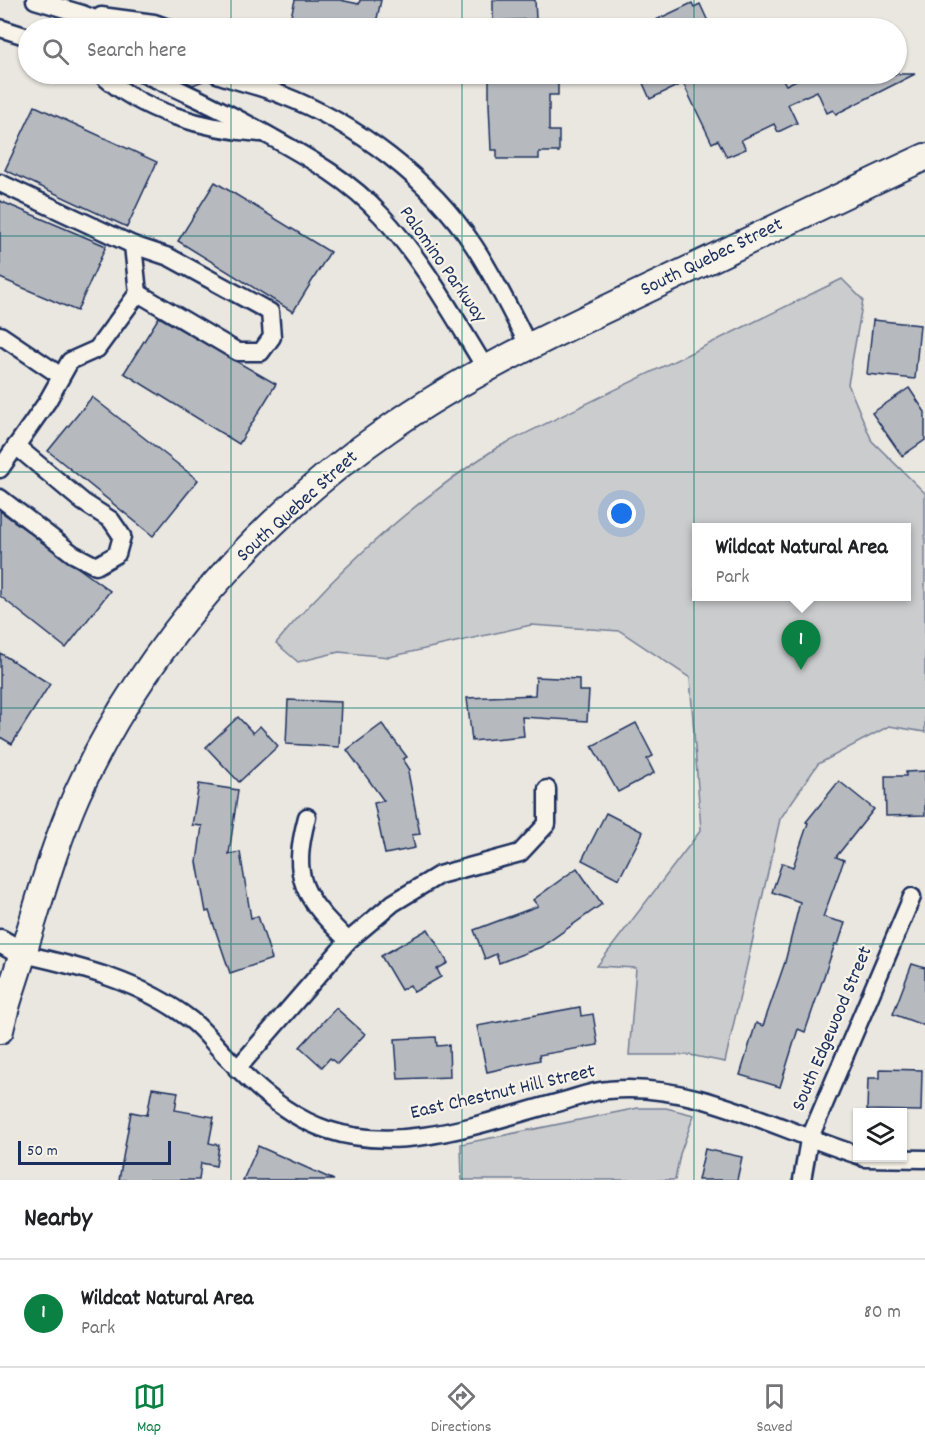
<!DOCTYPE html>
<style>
:root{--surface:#fff;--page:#f2f2f2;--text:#202124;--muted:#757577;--line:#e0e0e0;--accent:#0b8043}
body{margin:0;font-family:Dekko,sans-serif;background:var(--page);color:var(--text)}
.controls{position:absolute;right:18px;bottom:18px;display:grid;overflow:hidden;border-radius:0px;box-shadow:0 2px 4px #0004}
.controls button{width:54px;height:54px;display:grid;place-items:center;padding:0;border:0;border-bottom:2px solid var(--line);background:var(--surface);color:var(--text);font:30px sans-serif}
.scale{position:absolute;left:18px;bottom:15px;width:153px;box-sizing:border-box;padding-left:6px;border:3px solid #1b2f5e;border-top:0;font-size:16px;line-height:21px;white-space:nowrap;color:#1b2f5e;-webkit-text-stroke:4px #f7f3e8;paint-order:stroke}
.you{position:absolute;left:622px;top:514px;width:21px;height:21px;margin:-15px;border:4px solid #fff;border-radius:50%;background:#1a73e8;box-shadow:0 0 0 9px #1a73e833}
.badge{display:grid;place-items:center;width:39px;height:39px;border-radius:50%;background:var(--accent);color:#fff;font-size:20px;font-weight:700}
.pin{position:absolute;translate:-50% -50px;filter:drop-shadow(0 2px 3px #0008)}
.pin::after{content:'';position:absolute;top:32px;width:21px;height:18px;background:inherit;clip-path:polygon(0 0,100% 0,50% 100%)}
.popup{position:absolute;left:692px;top:523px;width:219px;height:78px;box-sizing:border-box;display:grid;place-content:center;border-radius:0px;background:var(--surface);filter:drop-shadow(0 2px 4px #0005);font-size:20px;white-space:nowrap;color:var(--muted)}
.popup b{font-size:22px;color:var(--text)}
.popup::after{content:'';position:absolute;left:50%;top:100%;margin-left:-12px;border:12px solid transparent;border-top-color:var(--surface)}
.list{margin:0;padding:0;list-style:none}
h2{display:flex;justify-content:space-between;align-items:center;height:78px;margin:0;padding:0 24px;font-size:26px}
h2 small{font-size:20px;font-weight:400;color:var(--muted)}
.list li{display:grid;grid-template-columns:39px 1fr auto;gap:18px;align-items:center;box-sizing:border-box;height:108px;padding:0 24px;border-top:2px solid var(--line)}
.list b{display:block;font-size:22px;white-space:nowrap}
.list p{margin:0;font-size:20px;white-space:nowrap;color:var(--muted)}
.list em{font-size:20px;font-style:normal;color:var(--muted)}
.icon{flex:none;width:33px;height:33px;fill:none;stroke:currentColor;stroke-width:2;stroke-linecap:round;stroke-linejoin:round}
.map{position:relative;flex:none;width:925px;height:1180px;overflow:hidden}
.search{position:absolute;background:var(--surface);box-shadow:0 2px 4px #0004;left:18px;right:18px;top:18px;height:66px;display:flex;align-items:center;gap:15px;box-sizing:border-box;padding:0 21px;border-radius:33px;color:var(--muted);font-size:22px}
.sheet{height:186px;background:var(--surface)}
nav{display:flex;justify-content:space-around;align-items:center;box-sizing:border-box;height:84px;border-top:2px solid var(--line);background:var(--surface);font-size:16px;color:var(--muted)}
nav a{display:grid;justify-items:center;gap:3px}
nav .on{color:var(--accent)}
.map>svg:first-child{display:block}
</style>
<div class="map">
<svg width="925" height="1180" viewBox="0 0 925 1180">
<rect width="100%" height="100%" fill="#eae7e0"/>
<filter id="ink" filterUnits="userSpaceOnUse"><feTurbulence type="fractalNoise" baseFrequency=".0167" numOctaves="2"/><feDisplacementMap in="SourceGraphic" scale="12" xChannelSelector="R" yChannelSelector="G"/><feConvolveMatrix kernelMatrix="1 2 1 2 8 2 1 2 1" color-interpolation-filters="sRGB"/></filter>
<g filter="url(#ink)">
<g fill="#cbcccd" stroke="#737e96" stroke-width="1.5" fill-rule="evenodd">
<path d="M842 279 863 300 848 384 872 441 925 493V732L889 726 818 764 780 819 725 1062 690 1055H629L636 968 597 966 701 830 690 678 620 631 531 625 389 657 339 652 298 662 276 643C340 567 414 501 498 447ZM696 528H906V596H696Z"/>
<path d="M638 1108H666L694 1115 680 1154 675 1180H462L461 1144Z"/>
</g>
<g fill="#b6babf" stroke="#1b2f5e" stroke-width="1.5">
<path d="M295 0H340L359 4 360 0H381L375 28H288Z"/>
<path d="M493 0H535L536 19 493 21Z"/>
<path d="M692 3 694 7 700 4 711 28H639Z"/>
<path d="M169 74H207L208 79 193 85Z"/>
<path d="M493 74H558V95H549V131H559V152H539V159H497V150H491L489 104V75Z"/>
<path d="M639 74H780L786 85 809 74H915L836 114 833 110 827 113 817 91 788 104 797 123 778 132 774 124 741 140 746 149 727 157 718 140 712 143 683 83 650 99Z"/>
<path d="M35 106 157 162 127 227 5 170Z"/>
<path d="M215 182 330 252 293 312 178 241Z"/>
<path d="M0 201 106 246 77 311 0 278Z"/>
<path d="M159 317 276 384 239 444 124 373Z"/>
<path d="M873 320 920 325 915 379 867 374Z"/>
<path d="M909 388 925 412V440L902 456 872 413Z"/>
<path d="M92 397 198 480 153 536 48 451Z"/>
<path d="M0 511 110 591 66 648 0 596Z"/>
<path d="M0 653 50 684 12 744 0 737Z"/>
<path d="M536 677 579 679V691H589L587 721 522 717 524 736 472 741 467 698 535 695Z"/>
<path d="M288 700 341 702 339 747 286 744Z"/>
<path d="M238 717 253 733 260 726 278 746 239 782 206 747Z"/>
<path d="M636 723 653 756 647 759 654 773 618 792 592 746Z"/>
<path d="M382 724 407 757 403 759 410 770 408 772 420 834 412 835 415 848 385 854 374 803 384 801 347 750Z"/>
<path d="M925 771V815L886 816 885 776H906V772Z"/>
<path d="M839 781 874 809 836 857 844 860 823 917 845 923 838 945 835 944 805 1032 798 1029 780 1087 740 1075 756 1023 763 1026 785 962 800 902 772 892 782 863 793 867 808 823 806 822Z"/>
<path d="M199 784 238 790 229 854 240 852 251 918 258 916 272 959 230 973 209 911 206 912 197 862 202 826 192 825Z"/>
<path d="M606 813 643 832 619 879 582 860Z"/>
<path d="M577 868 602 904 541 947 499 963 496 954 485 959 474 930 538 906 533 900Z"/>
<path d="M428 929 448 963 437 969 441 977 414 992 410 985 401 990 381 956Z"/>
<path d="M912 964 925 968V1026L893 1014Z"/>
<path d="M580 1007 581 1016 593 1014 598 1045 539 1055 540 1060 487 1072 477 1026Z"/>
<path d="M336 1008 365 1034 337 1064 330 1058 322 1067 300 1047Z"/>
<path d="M436 1037 437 1046 449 1045 450 1077 398 1079 395 1039Z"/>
<path d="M880 1069 922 1070 921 1111 867 1110 868 1078H880Z"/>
<path d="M152 1088 178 1092 175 1110 214 1117 209 1143 219 1145 216 1166 201 1163 199 1180H119L131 1112 147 1115Z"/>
<path d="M258 1146 334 1180H243Z"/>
<path d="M705 1149 742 1157 737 1180H698Z"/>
</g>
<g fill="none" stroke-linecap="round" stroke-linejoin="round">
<g stroke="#1b2f5e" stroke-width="21">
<g id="street">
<path d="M35 0 82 14 118 28"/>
<path d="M101 16 154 23 168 28"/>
<path d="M0 28 28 37"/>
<path d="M101 74C143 112 204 129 260 133"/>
<path d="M144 74C186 92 226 112 266 134 309 158 348 179 381 215 423 260 454 317 486 369"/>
<path d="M217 74C238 82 261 86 282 95 357 124 430 179 474 246 495 278 512 313 529 347"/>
<path d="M0 183 133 245 169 257 270 312 272 337 261 352H238L138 293"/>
<path d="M0 335 61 376"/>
<path d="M0 469 47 402 70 361 97 349 138 293 133 245"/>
<path d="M0 498 73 554 96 566 117 554 122 536 111 520 83 502 16 446"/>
<path d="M307 817C290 880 304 897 348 941"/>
<path d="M23 954C82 967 142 982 191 1020 204 1030 214 1044 226 1056 254 1087 288 1117 328 1130 403 1155 487 1121 560 1102 576 1098 592 1091 608 1090 694 1081 778 1130 858 1155"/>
<path d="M237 1069 348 941 393 903 439 875 520 853 547 824V789"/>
<path d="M864 1158 925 1159"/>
<path d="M802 1180 809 1140 912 897"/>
</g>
</g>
<g stroke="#1b2f5e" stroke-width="27">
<path id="secondary" d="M0 941 23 954"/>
</g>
<g stroke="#1b2f5e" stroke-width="30">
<path id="primary" d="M0 1030C6 1003 15 979 23 953 40 899 54 846 77 794 143 650 257 520 387 430 469 372 562 330 652 287 743 244 834 199 925 157"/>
</g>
<use href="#street" stroke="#f7f3e8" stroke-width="16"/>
<use href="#secondary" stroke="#f7f3e8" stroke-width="22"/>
<use href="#primary" stroke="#f7f3e8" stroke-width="26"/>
</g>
</g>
<path fill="none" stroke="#0f766e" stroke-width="1.5" stroke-opacity="0.55" d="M231 0V28M462 0V28M694 0V28M231 74V1180M462 74V1180M694 74V1180M0 236H925M0 472H925M0 708H925M0 944H925"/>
<g text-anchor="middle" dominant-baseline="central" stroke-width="4.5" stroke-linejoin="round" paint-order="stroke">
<g font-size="20" fill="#1b2f5e" stroke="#f7f3e8">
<text transform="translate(712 258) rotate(-26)">South Quebec Street</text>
<text transform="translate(442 265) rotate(55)">Palomino Parkway</text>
<text transform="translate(298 507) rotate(-42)">South Quebec Street</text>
<text transform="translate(833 1029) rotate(-67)">South Edgewood Street</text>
<text transform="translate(503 1093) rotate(-13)">East Chestnut Hill Street</text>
</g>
</g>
</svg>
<div class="controls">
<button><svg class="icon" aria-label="layers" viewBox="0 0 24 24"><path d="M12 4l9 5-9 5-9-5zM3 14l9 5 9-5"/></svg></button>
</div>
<div class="scale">50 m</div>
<div class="you"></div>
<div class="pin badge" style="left:801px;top:670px">1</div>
<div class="popup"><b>Wildcat Natural Area</b>Park</div>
<div class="search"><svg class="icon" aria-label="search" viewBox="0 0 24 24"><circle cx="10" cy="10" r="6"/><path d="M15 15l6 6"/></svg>Search here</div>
</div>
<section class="sheet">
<h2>Nearby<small></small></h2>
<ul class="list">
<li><span class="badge">1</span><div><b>Wildcat Natural Area</b><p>Park</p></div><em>80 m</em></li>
</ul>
</section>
<nav>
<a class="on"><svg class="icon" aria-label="map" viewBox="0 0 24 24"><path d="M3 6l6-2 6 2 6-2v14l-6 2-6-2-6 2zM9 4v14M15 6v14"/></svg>Map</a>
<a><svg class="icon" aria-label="directions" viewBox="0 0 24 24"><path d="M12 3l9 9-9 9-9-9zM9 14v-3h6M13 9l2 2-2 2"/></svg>Directions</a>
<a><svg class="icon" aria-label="saved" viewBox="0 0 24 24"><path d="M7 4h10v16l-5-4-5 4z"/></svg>Saved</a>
</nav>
